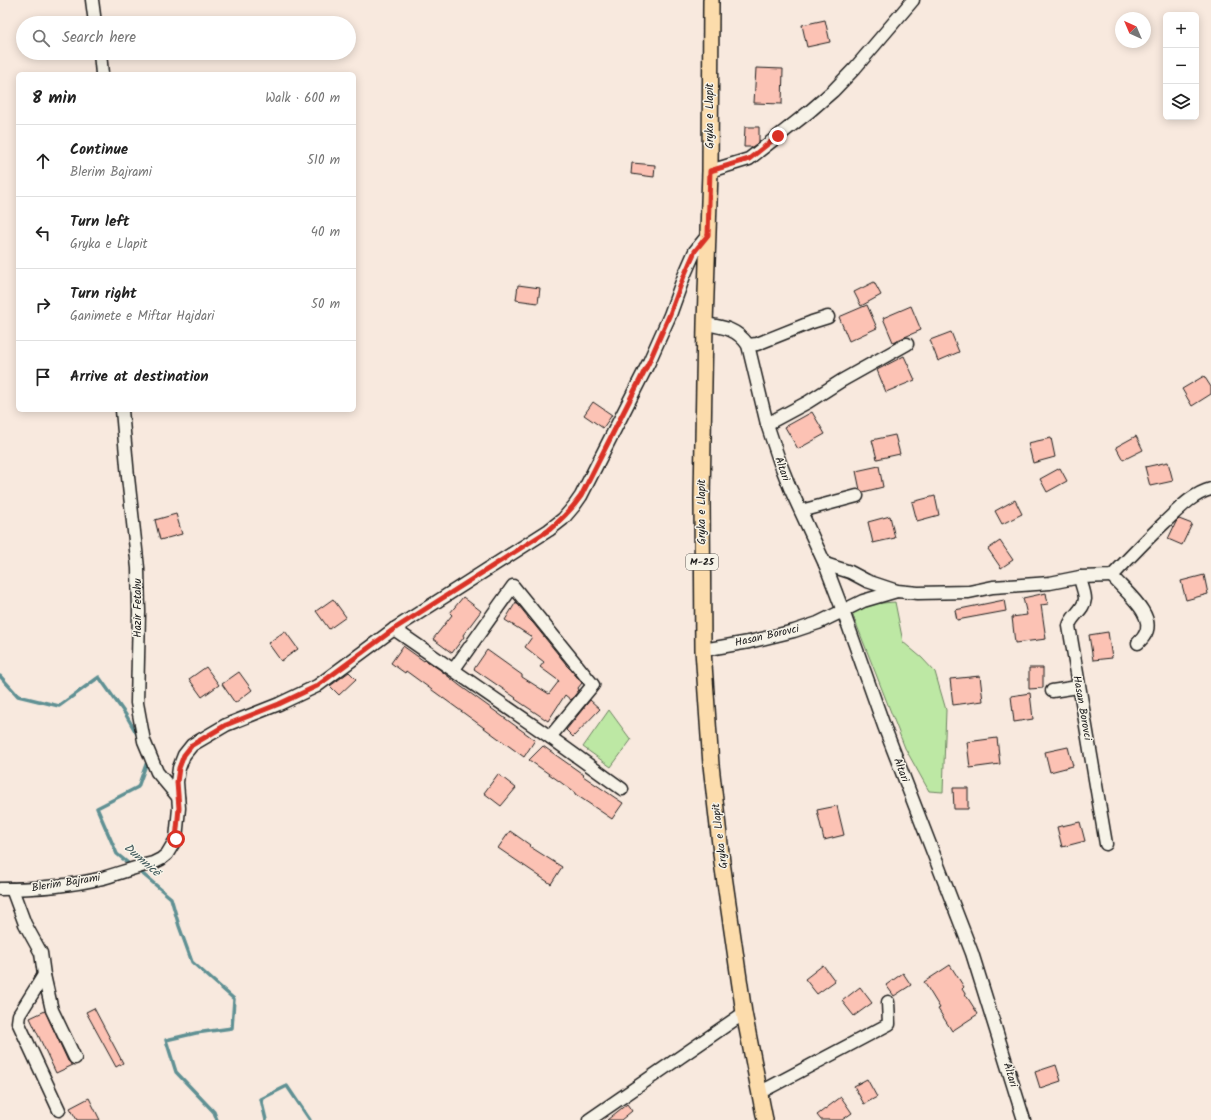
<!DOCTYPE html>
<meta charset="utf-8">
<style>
:root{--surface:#fff;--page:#f2f2f2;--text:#222;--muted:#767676;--line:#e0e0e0}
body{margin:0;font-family:Kalam,sans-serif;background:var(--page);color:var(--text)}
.controls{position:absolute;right:12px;top:12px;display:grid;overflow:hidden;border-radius:6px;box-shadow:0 2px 10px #0003}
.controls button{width:36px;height:36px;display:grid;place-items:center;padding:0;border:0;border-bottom:1px solid var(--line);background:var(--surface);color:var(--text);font:20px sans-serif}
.compass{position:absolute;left:1115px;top:12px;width:36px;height:36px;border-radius:50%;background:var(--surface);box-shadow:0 2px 10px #0003;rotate:316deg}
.stop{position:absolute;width:12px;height:12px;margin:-9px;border:3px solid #d93025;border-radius:50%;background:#fff}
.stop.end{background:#d93025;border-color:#fff;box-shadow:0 1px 4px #0008}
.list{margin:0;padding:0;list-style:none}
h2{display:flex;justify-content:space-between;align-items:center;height:52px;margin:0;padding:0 16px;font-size:17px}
h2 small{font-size:13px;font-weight:400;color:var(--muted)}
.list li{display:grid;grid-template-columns:26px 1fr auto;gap:12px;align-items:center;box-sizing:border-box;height:72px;padding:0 16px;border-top:1px solid var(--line)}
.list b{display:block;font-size:15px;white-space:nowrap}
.list p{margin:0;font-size:13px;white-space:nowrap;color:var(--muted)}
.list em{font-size:13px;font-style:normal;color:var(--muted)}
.icon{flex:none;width:22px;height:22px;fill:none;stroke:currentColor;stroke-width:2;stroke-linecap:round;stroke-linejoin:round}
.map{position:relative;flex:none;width:1211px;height:1120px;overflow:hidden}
.search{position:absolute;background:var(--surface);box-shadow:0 2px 10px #0003;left:16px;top:16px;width:340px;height:44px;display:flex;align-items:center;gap:10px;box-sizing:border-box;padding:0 14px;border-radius:22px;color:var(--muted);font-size:15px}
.panel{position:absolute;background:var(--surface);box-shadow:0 2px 10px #0003;left:16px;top:72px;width:340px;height:340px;border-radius:6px}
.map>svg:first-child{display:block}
</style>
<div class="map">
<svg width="1211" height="1120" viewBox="0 0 1211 1120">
<rect width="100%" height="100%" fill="#f8e9de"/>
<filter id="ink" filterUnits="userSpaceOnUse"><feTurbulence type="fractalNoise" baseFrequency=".025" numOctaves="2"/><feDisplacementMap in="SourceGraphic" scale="8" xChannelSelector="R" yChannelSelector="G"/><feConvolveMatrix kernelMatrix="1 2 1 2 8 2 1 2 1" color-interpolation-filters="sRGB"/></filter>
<g filter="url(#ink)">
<g fill="#bde8a4" stroke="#6c8260">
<path d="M895 602 903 642 922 658 935 672 946 710 943 792 929 791 905 748 852 613 871 604Z"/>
<path d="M609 710 631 740 611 767 583 747Z"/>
</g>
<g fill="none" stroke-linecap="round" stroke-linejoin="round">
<g stroke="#5f9093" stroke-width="3.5">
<path d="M0 676 18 696 59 706 99 677 126 715 138 736"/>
<path d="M133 867 117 854 97 808 138 787 148 759"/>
<path d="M138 870 171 898 179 926 192 962 234 999 232 1028 196 1033 166 1040 176 1072 214 1112 217 1120"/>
<path d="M266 1120 261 1099 287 1086 310 1120"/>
</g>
</g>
<g fill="#fcc2b4" stroke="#1c1c1c">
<path d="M825 20 830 42 807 47 802 25Z"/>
<path d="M756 68 783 69 782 104 754 103Z"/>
<path d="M745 127H759V142L752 147H744Z"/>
<path d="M632 163 655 165 654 177 631 174Z"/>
<path d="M874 282 881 295 861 306 854 292Z"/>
<path d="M518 285 540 288 538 303 516 300Z"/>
<path d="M867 305 877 328 849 341 839 317Z"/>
<path d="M911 306 921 330 893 342 883 318Z"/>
<path d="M951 332 959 352 938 361 930 340Z"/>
<path d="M904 356 915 380 886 392 877 370Z"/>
<path d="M1204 376 1211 387V394L1192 406 1182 389Z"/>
<path d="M593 402 612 415 603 428 584 415Z"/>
<path d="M812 412 825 434 798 449 785 427Z"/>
<path d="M895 435 900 454 877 459 872 440Z"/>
<path d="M1136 436 1143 450 1123 460 1116 447Z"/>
<path d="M1051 438 1055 457 1033 463 1028 443Z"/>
<path d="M1168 462 1173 481 1150 486 1145 467Z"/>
<path d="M879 466 883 487 863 492 860 490 856 471Z"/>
<path d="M1060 468 1067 481 1047 492 1040 479Z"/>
<path d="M935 496 939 515 917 521 912 502Z"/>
<path d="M1015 500 1022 514 1002 524 995 511Z"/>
<path d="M176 514 182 534 160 540 155 520Z"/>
<path d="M890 516 895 538 873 543 868 522Z"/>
<path d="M1179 519 1192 524 1182 545 1168 539 1176 522Z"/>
<path d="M1000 541 1013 560 1001 568 988 549Z"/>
<path d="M1204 575 1208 594 1186 600 1181 581Z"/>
<path d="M1046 593 1048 604 1041 605 1046 639 1015 643 1012 617 1027 615 1023 598Z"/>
<path d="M463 597 481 611 463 635 464 637 452 653 433 639 452 615 450 613Z"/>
<path d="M333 599 346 617 329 629 316 611Z"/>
<path d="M1004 600 1006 611 957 620 955 610Z"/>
<path d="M516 602 528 617V618L533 623 566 664V665L571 670 582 683 578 688 579 690 571 700 565 695 548 721 515 699 516 698 474 669 487 650 522 675V677L549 694 559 681 540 667 544 662 525 647 532 637 505 620Z"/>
<path d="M285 631 298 649 281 661 268 643Z"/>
<path d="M1108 632 1112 658 1093 660 1089 635Z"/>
<path d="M403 646 424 661 425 660 439 669 459 685 535 740 524 757 406 671 405 673 391 663Z"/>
<path d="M206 667 219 685 202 697 189 679Z"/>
<path d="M1029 668H1043V688L1029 689Z"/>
<path d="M239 672 252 690 235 703 222 684Z"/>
<path d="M349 672 356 679 339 695 330 686Z"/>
<path d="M980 676 983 701 953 705 950 679Z"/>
<path d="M1030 693 1033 719 1014 722 1011 696Z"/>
<path d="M590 700 600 709 573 737 566 730Z"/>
<path d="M997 738 1000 764 970 768 967 742Z"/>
<path d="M543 746 584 775 583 776 623 803 612 819 575 794V793L559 781 529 760Z"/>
<path d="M1068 747 1073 766 1050 772 1045 752Z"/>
<path d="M498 774 516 788 501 806 484 793Z"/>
<path d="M953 788H968V809H954Z"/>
<path d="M837 806 844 835 824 840 817 810Z"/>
<path d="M1080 822 1085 841 1062 847 1057 827Z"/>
<path d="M510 831 530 845 529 846 562 867 551 884 498 848Z"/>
<path d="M823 965 835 981 817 994 805 979Z"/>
<path d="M950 965 964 987 962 989 978 1014 952 1031 938 1009 940 1008 924 982Z"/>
<path d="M903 973 911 985 894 996 886 985Z"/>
<path d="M860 987 872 1003 854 1016 842 1001Z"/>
<path d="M94 1008 123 1063 116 1067 86 1012Z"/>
<path d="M45 1011 68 1061 73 1065 56 1073 30 1018Z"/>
<path d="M1056 1065 1061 1081 1040 1088 1035 1072Z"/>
<path d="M867 1079 877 1097 864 1104 854 1086Z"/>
<path d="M841 1097 852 1113 842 1120H821L817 1115Z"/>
<path d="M89 1098 100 1120H77L70 1108Z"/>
<path d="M627 1104 632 1111 621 1120H607Z"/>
</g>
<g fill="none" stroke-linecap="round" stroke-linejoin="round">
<g stroke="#1c1c1c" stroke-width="15">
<g id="minor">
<path d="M92 0 95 23"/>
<path d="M100 53 102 74"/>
<path d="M710 171 749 159 810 111 833 91 855 68 913 0"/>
<path d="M705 324C724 327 737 329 748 345L767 424 780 463 790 488 825 564 843 611 884 726 972 953 1024 1120"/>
<path d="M748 345 757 344 812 322 828 317"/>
<path d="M122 410 128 477 138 568 139 612 137 703 144 741 157 772 178 797"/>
<path d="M767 424 808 402 841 381 907 344"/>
<path d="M801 511 857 496"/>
<path d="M825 564 850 572 867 581 897 591 918 593 969 592 993 587 1050 583 1080 577 1112 576C1129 558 1146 540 1164 523 1178 510 1192 494 1211 489"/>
<path d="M1112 576C1122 589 1159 616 1144 636 1143 638 1140 641 1138 643"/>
<path d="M1080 577C1081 585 1085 592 1085 599 1084 610 1071 616 1069 626L1106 844"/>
<path d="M394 629 550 737 622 789"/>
<path d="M703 650 749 642 794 631 818 623 863 601 897 591"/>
<path d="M454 669 513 586 593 685 550 737"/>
<path d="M1052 691 1078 687"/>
<path d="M0 889C34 889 70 886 103 878 120 873 136 867 153 863L161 859 167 854 176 839 179 808 177 782 179 768 184 755 192 745 226 725 279 704 317 686 394 629 549 530 563 519 574 506 581 496 649 362 670 315 684 276 695 251 708 235"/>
<path d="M12 889 25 924 41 953 44 975 52 1010 75 1058"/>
<path d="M44 975 19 1015 18 1022 59 1110"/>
<path d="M759 1093 889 1024 888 1002"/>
<path d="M589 1120 744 1013"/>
</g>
</g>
<g stroke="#1c1c1c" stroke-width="18">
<path id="major" d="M711 0 710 171 705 324 702 499 703 650 711 765 722 862 744 1013 765 1120"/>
</g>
<use href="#minor" stroke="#f7f3e8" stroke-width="12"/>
<use href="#major" stroke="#fcdcac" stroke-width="15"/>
</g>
</g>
<g fill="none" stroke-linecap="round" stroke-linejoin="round" filter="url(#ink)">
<path stroke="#d93025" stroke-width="5" d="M176 839 179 808 177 782 179 768 184 755 192 745 226 725 279 704 317 686 394 629 549 530C562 519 572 509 581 496L649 362 670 314 684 276 695 251 708 235 710 171 749 159 778 136"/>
</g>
<g text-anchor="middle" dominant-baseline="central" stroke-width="3" stroke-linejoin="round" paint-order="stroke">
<rect fill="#f7f3e8" stroke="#5e5c59" stroke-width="1" x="686" y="554" width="32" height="16" rx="3"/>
<g font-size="10" font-weight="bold" fill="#1c1c1c">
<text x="702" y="562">M-25</text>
</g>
<g font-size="11" fill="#1c1c1c" stroke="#f7f3e8">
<text transform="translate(710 116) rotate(-90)">Gryka e Llapit</text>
<text transform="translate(782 469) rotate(70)">Altari</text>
<text transform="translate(702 512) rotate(-90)">Gryka e Llapit</text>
<text transform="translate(138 608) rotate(-90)">Hazir Fetahu</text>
<text transform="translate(767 636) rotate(-13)">Hasan Borovci</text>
<text transform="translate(1082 708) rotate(80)">Hasan Borovci</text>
<text transform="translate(901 770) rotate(69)">Altari</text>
<text transform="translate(720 836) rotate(-97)">Gryka e Llapit</text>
<text transform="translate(66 883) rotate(-9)">Blerim Bajrami</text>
<text transform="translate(1010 1075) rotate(73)">Altari</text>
</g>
<g font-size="12" font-style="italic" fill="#3d5658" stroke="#f7f3e8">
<text transform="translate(142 860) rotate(41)">Dumnicë</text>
</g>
</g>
</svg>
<div class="controls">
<button>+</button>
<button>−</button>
<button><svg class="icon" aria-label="layers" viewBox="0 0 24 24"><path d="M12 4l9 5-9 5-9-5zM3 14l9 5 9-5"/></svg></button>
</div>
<svg class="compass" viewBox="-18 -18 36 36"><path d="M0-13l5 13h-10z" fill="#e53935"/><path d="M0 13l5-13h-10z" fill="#767676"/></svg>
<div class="stop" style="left:176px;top:839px"></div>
<div class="stop end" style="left:778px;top:136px"></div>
<div class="search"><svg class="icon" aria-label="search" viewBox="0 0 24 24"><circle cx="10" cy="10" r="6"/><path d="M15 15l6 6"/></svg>Search here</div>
<section class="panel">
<h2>8 min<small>Walk · 600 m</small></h2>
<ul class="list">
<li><svg class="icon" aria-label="ahead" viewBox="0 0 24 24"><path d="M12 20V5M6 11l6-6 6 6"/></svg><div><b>Continue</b><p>Blerim Bajrami</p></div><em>510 m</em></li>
<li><svg class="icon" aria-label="left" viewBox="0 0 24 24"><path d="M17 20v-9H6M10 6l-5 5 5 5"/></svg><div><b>Turn left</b><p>Gryka e Llapit</p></div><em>40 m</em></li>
<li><svg class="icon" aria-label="right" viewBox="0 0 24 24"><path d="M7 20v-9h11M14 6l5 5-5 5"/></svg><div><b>Turn right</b><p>Ganimete e Miftar Hajdari</p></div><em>50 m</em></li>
<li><svg class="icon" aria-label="arrive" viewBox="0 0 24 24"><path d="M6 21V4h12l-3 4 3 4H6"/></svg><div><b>Arrive at destination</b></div></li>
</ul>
</section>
</div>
